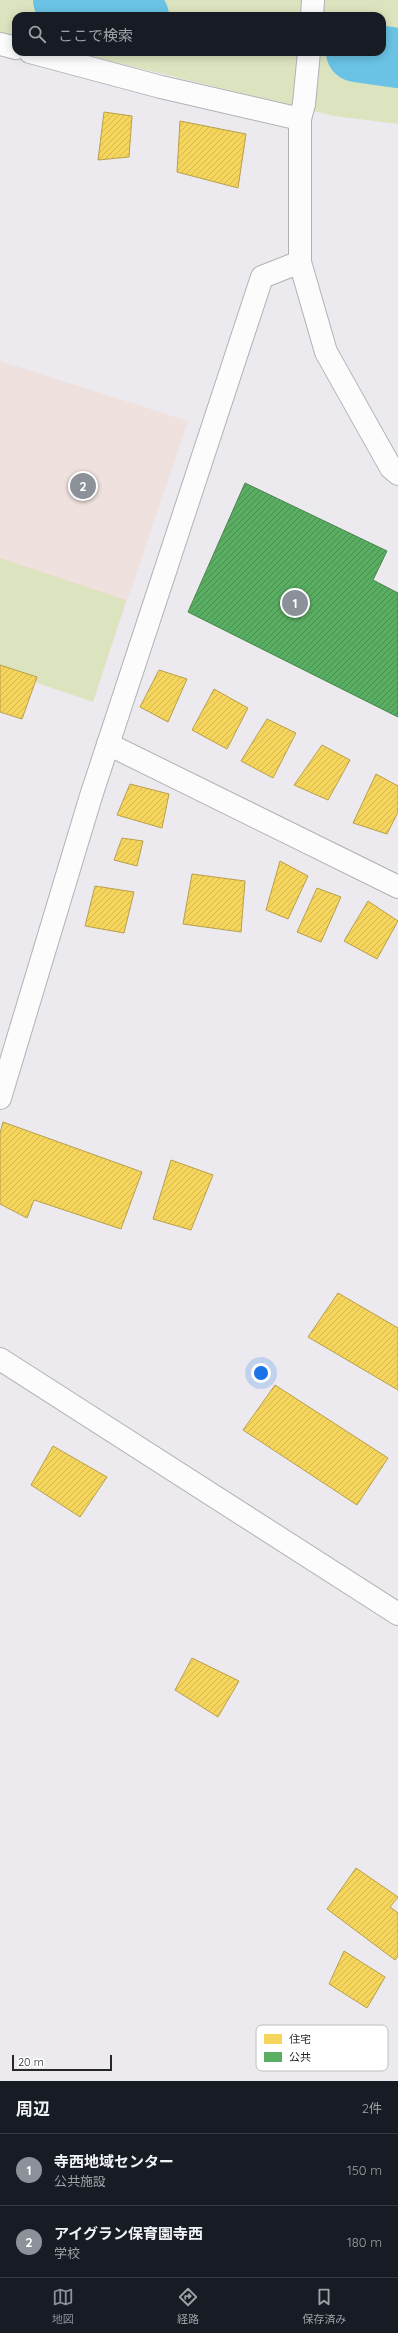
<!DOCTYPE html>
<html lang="ja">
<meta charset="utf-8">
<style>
:root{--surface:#171b24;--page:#242831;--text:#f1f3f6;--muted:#9ea1a6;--line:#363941;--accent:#8c9099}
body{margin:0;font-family:Quicksand,"Noto Sans JP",sans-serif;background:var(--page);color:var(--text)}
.scale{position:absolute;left:12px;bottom:10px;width:100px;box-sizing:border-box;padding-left:4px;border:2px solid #27262a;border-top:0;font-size:11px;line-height:14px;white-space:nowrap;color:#27262a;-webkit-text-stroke:3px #fff;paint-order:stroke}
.you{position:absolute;left:261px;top:1373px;width:14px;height:14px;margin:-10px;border:3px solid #fff;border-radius:50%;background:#1a73e8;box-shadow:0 0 0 6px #1a73e833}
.badge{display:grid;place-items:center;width:26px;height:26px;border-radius:50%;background:var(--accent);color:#fff;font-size:13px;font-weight:700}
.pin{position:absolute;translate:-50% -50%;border:2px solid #fff;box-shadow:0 1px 4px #0006}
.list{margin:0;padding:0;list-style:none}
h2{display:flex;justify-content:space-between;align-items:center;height:52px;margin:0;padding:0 16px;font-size:17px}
h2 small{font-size:13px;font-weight:400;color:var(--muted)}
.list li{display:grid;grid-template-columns:26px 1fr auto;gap:12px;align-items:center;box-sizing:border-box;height:72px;padding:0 16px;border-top:1px solid var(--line)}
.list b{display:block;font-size:15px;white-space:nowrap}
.list p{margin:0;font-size:13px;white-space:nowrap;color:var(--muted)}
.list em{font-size:13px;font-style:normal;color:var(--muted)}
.icon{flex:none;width:22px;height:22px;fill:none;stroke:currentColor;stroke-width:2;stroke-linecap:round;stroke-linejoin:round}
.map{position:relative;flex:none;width:398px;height:2081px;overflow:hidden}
.search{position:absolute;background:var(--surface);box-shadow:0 2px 10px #0003;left:12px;right:12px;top:12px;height:44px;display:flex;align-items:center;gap:10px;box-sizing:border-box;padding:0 14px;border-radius:12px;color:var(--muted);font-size:15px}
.sheet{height:196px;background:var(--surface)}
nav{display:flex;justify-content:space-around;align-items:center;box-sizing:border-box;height:56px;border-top:1px solid var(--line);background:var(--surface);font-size:11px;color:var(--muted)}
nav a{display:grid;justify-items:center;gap:2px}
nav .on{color:var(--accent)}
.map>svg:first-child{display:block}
</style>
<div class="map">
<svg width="398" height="2081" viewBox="0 0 398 2081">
<defs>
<pattern id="homes-hatch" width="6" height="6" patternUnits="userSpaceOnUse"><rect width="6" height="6" fill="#f6d55c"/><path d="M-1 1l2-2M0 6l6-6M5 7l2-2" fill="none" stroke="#d3b750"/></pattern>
<pattern id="public-hatch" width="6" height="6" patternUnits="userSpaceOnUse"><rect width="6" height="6" fill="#5aae61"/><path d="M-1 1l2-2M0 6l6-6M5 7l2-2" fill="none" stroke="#4a8d50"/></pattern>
</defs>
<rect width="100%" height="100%" fill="#eceaef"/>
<path fill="#efe1de" d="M0 361 188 421 93 702 0 670Z"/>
<g fill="#dce4bf">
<path d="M0 0H398V124L334 116 73 52H382V16H16V37L0 33Z"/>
<path d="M0 558 126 600 93 702 0 670Z"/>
</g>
<g fill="url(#homes-hatch)" stroke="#b8a04d">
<path d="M104 112 132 116 129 157 98 160Z"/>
<path d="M180 121 246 134 238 188 177 172Z"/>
<path d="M0 665 37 677 22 719 0 712Z"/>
<path d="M159 670 187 679 168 722 140 707Z"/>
<path d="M214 689 248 708 227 749 192 730Z"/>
<path d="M267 719 296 733 273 778 241 761Z"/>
<path d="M322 745 350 760 328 800 294 785Z"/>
<path d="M376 774 398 786V812L387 834 353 823Z"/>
<path d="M130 784 169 794 162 828 117 815Z"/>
<path d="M122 838 143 841 137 866 114 860Z"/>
<path d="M280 861 308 876 288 919 266 910Z"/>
<path d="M192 874 245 881 241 932 183 924Z"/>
<path d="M95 886 134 892 124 933 85 926Z"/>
<path d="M317 888 341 897 321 942 297 932Z"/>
<path d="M368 901 398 921 377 959 344 941Z"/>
<path d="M3 1122 142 1172 121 1229 34 1200 27 1218 0 1204V1133Z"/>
<path d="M171 1160 213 1175 191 1230 153 1219Z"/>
<path d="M338 1293 398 1328V1390L308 1337Z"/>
<path d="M275 1385 388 1458 357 1505 243 1430Z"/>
<path d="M53 1446 107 1477 80 1517 31 1485Z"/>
<path d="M192 1658 239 1681 218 1717 175 1690Z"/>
<path d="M356 1868 398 1897 390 1907 398 1913V1956L395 1960 327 1909Z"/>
<path d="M344 1951 385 1977 367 2008 329 1984Z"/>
</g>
<path fill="url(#public-hatch)" stroke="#4b8550" d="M245 483 387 551 373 580 398 593V717L188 612Z"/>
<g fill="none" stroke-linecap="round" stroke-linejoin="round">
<g stroke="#6ac3e5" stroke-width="60">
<path d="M63 0 139 16"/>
<path d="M356 52 398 58"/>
</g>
<g stroke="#b2b1b4" stroke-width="24">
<g id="minor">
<path d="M312 16 313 0"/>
<path d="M0 44 16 48"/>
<path d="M30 52 161 87 300 119"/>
<path d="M304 104 309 52"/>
<path d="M108 744 398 887"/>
<path d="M0 1098 91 796 262 277 300 262"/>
<path d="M0 1359 398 1614"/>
</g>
</g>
<g stroke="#b2b1b4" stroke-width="24">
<path id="tertiary" d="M304 104 300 119V262L326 352 391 468 398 474"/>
</g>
<use href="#minor" stroke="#fcfcfd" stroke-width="22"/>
<use href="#tertiary" stroke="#fcfcfd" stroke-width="22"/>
</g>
<rect x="256" y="2025" width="132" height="46" rx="6" fill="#fff" stroke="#bebebf" stroke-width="1"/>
<rect x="264" y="2034" width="18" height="10" fill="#f6d55c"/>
<rect x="264" y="2052" width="18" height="10" fill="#5aae61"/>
<g font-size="11" fill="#27262a">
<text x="289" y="2043">住宅</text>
<text x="289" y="2061">公共</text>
</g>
</svg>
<div class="scale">20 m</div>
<div class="you"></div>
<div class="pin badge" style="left:295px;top:603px">1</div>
<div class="pin badge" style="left:83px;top:486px">2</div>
<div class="search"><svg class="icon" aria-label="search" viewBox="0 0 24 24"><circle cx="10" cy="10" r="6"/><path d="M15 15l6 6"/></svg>ここで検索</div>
</div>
<section class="sheet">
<h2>周辺<small>2件</small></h2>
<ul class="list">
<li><span class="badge">1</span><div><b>寺西地域センター</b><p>公共施設</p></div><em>150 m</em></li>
<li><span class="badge">2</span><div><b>アイグラン保育園寺西</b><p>学校</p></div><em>180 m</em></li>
</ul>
</section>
<nav>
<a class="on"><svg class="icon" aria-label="map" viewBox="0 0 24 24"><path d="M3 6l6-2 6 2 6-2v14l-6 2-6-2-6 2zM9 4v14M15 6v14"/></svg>地図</a>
<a><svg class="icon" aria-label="directions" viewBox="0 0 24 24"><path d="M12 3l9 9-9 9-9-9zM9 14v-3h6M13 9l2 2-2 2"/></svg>経路</a>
<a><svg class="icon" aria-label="saved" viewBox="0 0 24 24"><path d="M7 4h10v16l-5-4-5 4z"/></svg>保存済み</a>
</nav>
